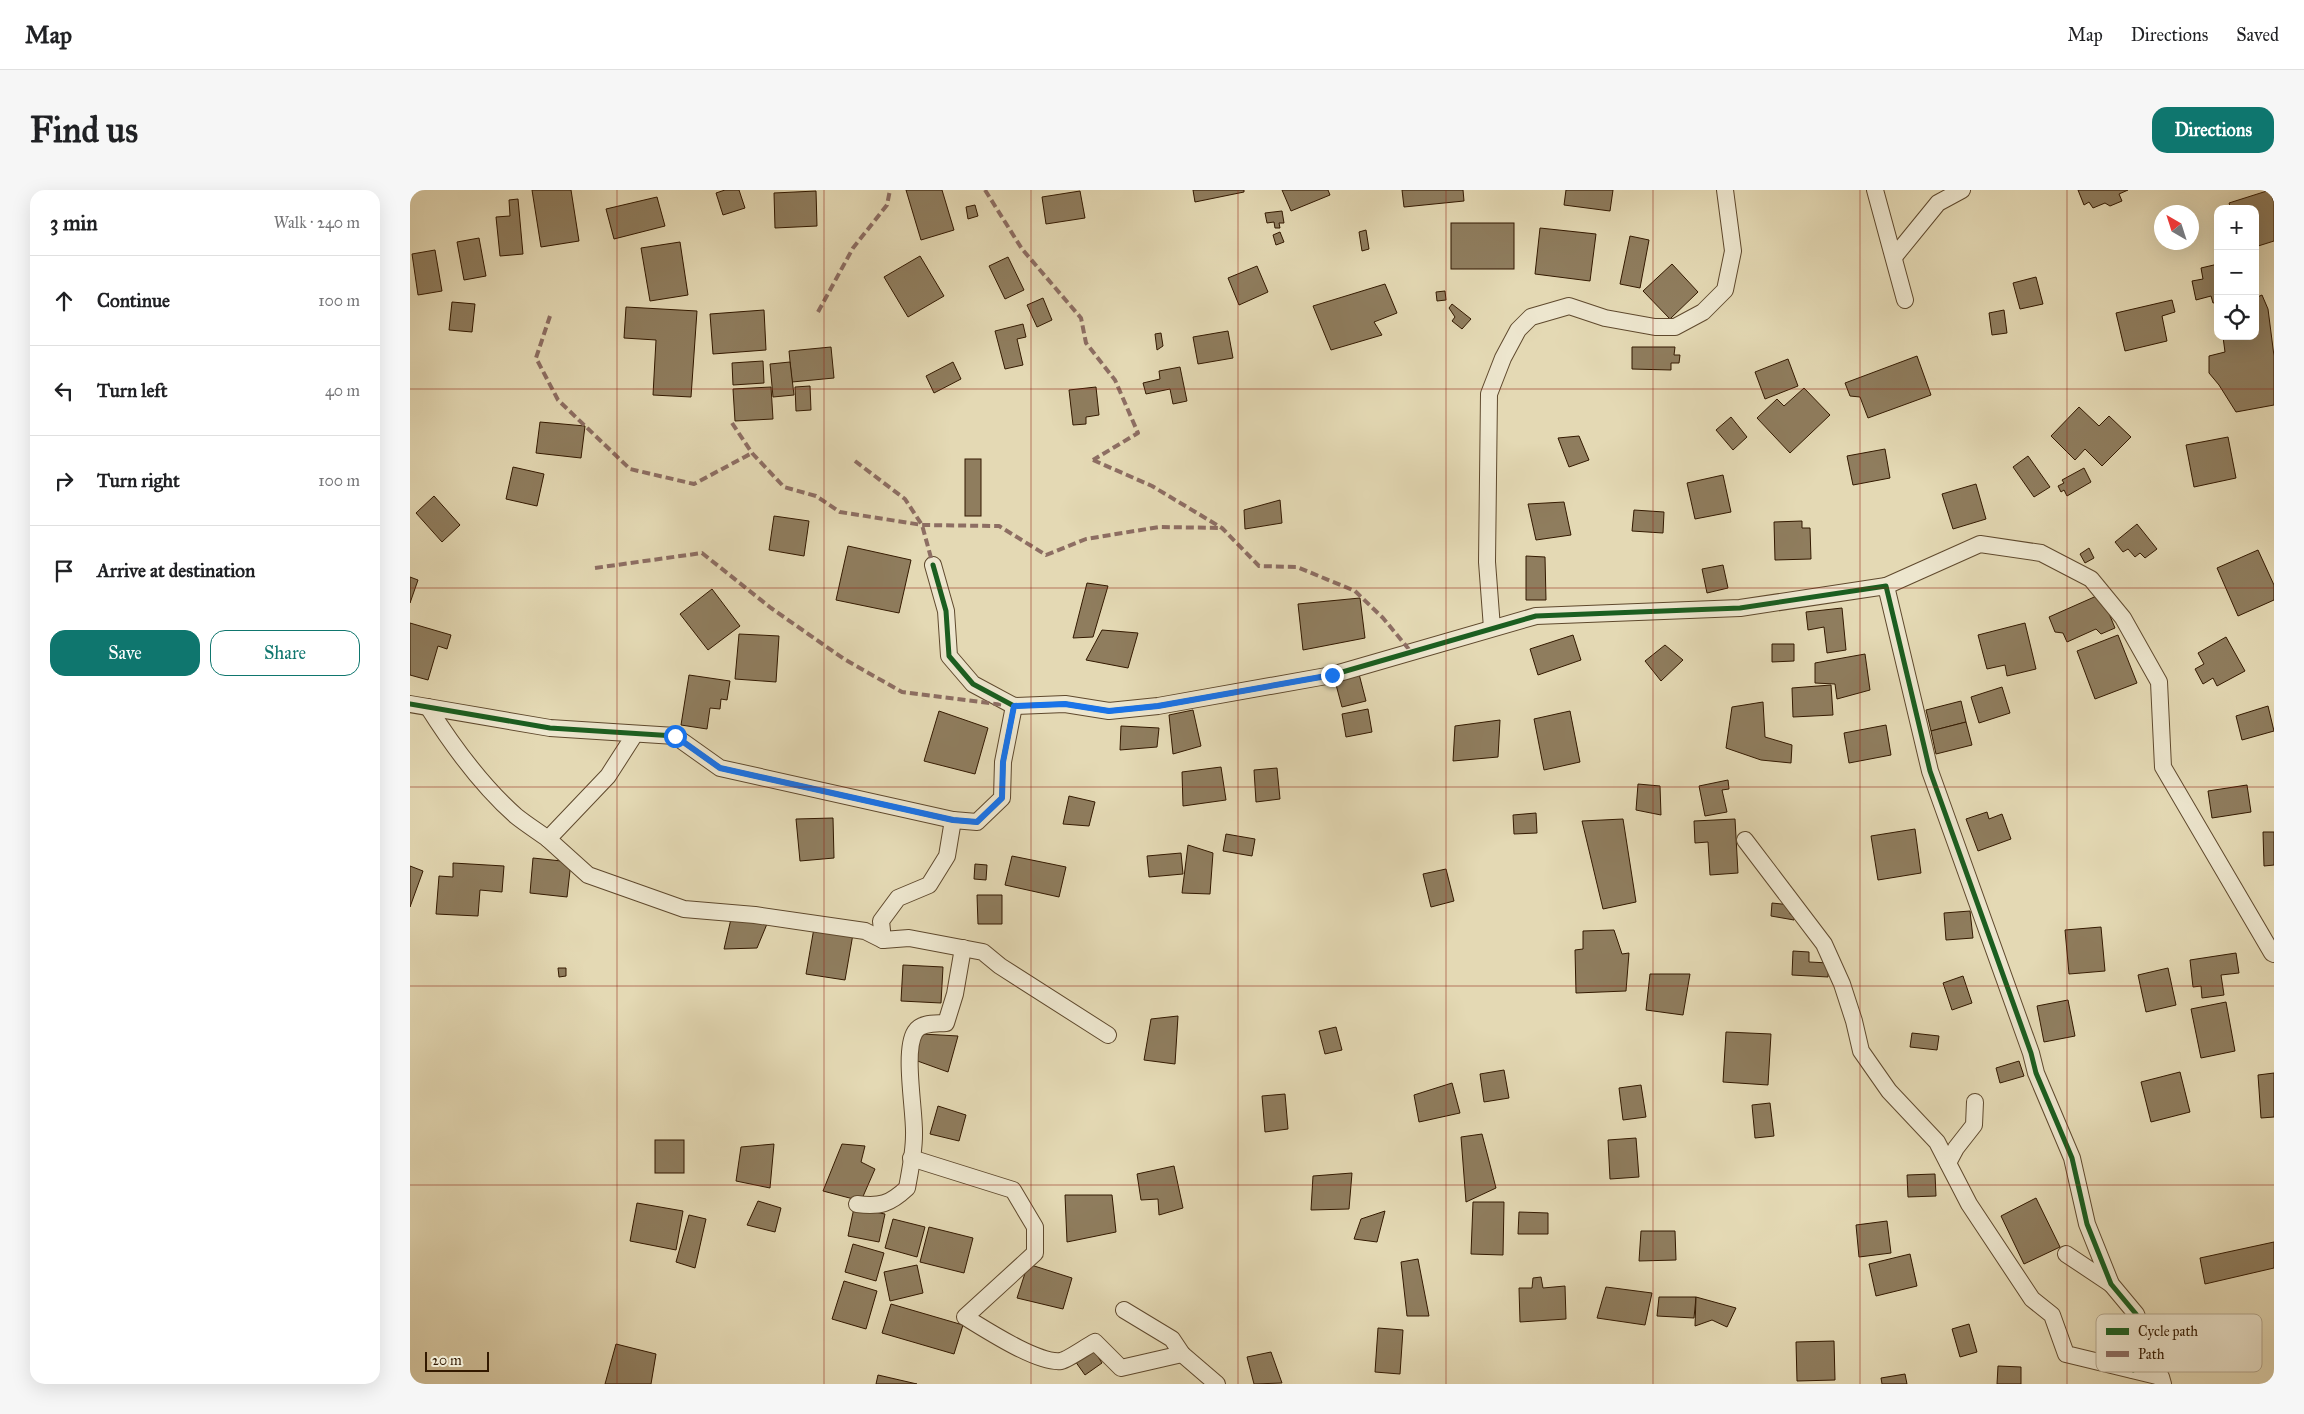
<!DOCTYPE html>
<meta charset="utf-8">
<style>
:root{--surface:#fff;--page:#f6f6f6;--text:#202124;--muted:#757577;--line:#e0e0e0;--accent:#0f766e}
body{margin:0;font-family:"IM FELL Great Primer",serif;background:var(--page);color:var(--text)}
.controls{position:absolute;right:15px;top:15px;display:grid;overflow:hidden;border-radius:10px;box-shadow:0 5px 20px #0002}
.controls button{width:45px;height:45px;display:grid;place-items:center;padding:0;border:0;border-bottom:1px solid var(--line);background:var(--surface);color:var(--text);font:25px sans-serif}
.compass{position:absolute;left:1744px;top:15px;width:45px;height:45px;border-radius:50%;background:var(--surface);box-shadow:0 5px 20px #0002;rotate:321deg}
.scale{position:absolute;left:15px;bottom:12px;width:64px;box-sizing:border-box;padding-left:5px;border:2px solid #331900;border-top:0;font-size:14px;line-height:18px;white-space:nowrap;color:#331900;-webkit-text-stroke:4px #ede6ce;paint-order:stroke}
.stop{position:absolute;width:15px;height:15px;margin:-11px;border:4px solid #1a73e8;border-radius:50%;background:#fff}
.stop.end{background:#1a73e8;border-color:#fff;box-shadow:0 1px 5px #0008}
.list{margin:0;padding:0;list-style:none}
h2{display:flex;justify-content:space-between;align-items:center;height:65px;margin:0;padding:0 20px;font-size:21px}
h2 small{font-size:16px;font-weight:400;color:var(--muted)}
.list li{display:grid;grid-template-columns:32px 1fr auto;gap:15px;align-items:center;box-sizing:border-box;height:90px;padding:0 20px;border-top:1px solid var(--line)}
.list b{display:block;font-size:19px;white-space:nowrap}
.list em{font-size:16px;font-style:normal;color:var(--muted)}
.actions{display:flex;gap:10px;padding:15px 20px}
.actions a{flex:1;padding:11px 0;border:1px solid var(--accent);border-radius:15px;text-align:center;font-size:18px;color:var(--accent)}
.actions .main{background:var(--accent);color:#fff}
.icon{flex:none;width:28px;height:28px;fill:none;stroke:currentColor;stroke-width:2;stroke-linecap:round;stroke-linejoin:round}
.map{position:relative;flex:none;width:1864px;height:1194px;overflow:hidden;border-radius:15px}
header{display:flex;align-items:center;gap:30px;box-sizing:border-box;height:70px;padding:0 25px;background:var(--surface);border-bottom:1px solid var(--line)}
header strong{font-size:24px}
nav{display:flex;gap:28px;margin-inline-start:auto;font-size:18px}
.intro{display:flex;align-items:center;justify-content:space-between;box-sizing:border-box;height:120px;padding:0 30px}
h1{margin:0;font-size:35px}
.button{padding:12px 22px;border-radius:15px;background:var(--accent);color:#fff;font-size:18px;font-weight:700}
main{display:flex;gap:30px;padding:0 30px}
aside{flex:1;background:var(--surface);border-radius:15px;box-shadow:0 5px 20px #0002}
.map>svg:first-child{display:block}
</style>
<header>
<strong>Map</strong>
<nav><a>Map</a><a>Directions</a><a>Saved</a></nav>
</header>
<div class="intro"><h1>Find us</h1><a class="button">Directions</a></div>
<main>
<aside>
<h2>3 min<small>Walk · 240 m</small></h2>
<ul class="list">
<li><svg class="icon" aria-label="ahead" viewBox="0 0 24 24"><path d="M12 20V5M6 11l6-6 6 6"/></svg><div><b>Continue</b></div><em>100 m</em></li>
<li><svg class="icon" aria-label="left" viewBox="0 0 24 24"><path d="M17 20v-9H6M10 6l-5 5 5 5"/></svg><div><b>Turn left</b></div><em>40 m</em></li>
<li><svg class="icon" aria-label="right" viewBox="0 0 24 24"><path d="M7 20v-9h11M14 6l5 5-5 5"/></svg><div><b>Turn right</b></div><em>100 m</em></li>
<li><svg class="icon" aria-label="arrive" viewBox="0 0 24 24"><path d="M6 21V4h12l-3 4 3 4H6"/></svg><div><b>Arrive at destination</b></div></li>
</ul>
<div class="actions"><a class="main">Save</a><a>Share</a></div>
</aside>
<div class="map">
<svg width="1864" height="1194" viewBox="0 0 1864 1194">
<rect width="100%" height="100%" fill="#e4d9b4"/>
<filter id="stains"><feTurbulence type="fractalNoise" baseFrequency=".004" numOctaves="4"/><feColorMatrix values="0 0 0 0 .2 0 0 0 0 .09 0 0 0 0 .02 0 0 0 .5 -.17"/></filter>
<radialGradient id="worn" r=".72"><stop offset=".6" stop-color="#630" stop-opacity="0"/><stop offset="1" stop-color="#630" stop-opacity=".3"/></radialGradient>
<g fill="#8f7d5e" stroke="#331900">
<path d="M122 0H161L169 51 131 57Z"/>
<path d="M315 0H329L335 18 313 25 306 3Z"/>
<path d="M496 0H532L544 40 511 50Z"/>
<path d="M783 0H834V2L785 12Z"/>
<path d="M872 0H918L920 5 881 21Z"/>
<path d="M992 0H1053L1054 11 994 17Z"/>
<path d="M1156 0H1203L1200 21 1154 15Z"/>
<path d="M1668 0H1718L1709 4 1712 11 1700 16 1695 13 1683 18 1679 12 1674 15Z"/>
<path d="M1860 0 1864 13V51L1845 57V19H1821L1819 13Z"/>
<path d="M406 1 407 36 365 38 364 3Z"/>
<path d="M670 1 675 28 636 34 632 7Z"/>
<path d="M247 7 255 36 204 49 196 19Z"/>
<path d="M108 9 113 64 90 66 86 27 100 26 99 10Z"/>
<path d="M565 15 568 26 558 29 556 17Z"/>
<path d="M872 21 874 33H869L870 38H865L864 32 857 33 855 23Z"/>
<rect x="1041" y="33" width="63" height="46"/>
<path d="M1130 38 1186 44 1180 91 1125 84Z"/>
<path d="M956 40 959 59 952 61 949 42Z"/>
<path d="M870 42 874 52 866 55 863 45Z"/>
<path d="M1220 46 1239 50 1230 98 1210 94Z"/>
<path d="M69 48 76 86 54 90 47 52Z"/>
<path d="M270 52 278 105 240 111 231 58Z"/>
<path d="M25 60 32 101 8 105 2 64Z"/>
<path d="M510 66 534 106 498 127 474 87Z"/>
<path d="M598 67 614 100 595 109 579 76Z"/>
<path d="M1262 74 1288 102 1260 129 1233 101Z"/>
<path d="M1808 74V112L1803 113 1801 106 1786 110 1782 91 1793 89 1791 78Z"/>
<path d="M847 76 858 102 829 115 818 88Z"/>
<path d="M1626 87 1633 114 1610 119 1603 93Z"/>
<path d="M975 94 987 123 964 132 972 145 921 160 903 116Z"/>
<path d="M1035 101 1036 110 1027 111 1026 102Z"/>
<path d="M1852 105 1858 119 1864 166V215L1826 222 1809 195 1799 183V166L1815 162 1813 147 1845 146V108Z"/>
<path d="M633 108 642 130 627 137 617 115Z"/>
<path d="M1762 110 1765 122 1752 126 1757 151 1715 161 1706 123Z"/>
<path d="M42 112 65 114 62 142 39 140Z"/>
<path d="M1042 114 1061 129 1052 139 1042 131 1045 127 1039 118Z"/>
<path d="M216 117 287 121 281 207 243 205 246 150 214 148Z"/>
<path d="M354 120 356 160 303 164 300 124Z"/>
<path d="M1594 120 1597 143 1582 145 1579 123Z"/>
<path d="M613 134 616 147 607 149 613 175 595 179 585 141Z"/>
<path d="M818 141 823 168 788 174 783 147Z"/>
<path d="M751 143 753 156 747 160 745 144Z"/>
<path d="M421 157 424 188 382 192 379 161Z"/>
<path d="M1222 157H1265L1264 165H1270L1269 173H1261V180L1222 179Z"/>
<path d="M1507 166 1521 205 1458 228 1450 207 1440 206 1435 193Z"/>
<path d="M1378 169 1388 196 1355 209 1345 182Z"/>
<path d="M353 171 354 193 323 195 322 173Z"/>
<path d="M380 172 384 205 363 207 360 174Z"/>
<path d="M543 172 551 189 524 203 516 186Z"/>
<path d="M770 177 777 211 763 214 760 199 736 204 733 193 750 189 749 181Z"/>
<path d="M400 196 401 220 386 221 385 197Z"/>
<path d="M361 197 363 229 325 231 323 199Z"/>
<path d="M686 197 689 225 676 227V234L663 235 659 200Z"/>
<path d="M1394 198 1420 225 1380 263 1347 228 1367 209 1374 216Z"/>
<path d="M1669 217 1689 236 1699 226 1721 247 1692 276 1675 259 1665 270 1641 246Z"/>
<path d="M1321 227 1337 247 1323 260 1306 240Z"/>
<path d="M130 232 175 236 171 268 126 263Z"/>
<path d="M1169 246 1179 270 1159 277 1148 248Z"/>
<path d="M1818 247 1826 288 1784 297 1776 255Z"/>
<path d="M1475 259 1480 288 1443 295 1437 266Z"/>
<path d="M1618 266 1640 297 1624 307 1603 277Z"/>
<rect x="555" y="269" width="16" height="57"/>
<path d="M103 277 134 284 127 316 96 309Z"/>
<path d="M1674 278 1681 292 1657 306 1654 300 1651 302 1648 296 1654 293 1652 290Z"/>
<path d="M1313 285 1321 322 1285 329 1277 293Z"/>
<path d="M1566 294 1576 329 1543 339 1532 304Z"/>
<path d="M24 306 50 335 32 352 6 323Z"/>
<path d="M870 310 872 333 835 339 834 320Z"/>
<path d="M1154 312 1161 345 1126 350 1118 314Z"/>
<path d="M1224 320 1254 322 1253 343 1222 341Z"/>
<path d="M364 326 399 331 394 366 359 360Z"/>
<path d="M1392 331V338H1400L1401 369 1365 370 1364 332Z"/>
<path d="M1727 334 1747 359 1735 368 1730 363 1725 367 1718 359 1713 362 1705 352Z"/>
<path d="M438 356 501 370 489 423 426 410Z"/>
<path d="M1679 358 1684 368 1675 373 1670 364Z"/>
<path d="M1848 360 1864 395V410L1828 426 1807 378Z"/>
<path d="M1116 366 1135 367 1136 410H1116Z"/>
<path d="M1313 375 1318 398 1297 403 1292 379Z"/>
<path d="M0 387 8 390 0 413Z"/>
<path d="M677 393 698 396 683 447 663 448Z"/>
<path d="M302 399 330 436 298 460 270 424Z"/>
<path d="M1691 404 1705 438 1691 444 1686 439 1657 452 1653 443 1645 442 1639 427Z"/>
<path d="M950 408 955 448 893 460 888 414Z"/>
<path d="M1432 418 1436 460 1417 463 1414 437 1398 440 1396 422Z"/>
<path d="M0 433 41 445 37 459 28 456 18 490 0 485Z"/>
<path d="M1615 433 1626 479 1597 486 1595 475 1577 479 1568 445Z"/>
<path d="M692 440 728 443 718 478 676 470Z"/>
<path d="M329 444 369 446 366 492 325 489Z"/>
<path d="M1163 445 1171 470 1128 485 1120 459Z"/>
<path d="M1708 445 1727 493 1685 509 1667 461Z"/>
<path d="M1816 447 1835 481 1807 496 1803 488 1793 494 1785 479 1794 474 1788 463Z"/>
<path d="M1362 454H1384V471L1362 472Z"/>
<path d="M1255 455 1273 470 1251 491 1235 471Z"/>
<path d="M1455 464 1460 500 1427 509 1425 494 1405 493V473Z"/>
<path d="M949 484 956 511 932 517 925 491Z"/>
<path d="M279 485 320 491 317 510 311 509 310 519 300 518 297 539 271 535Z"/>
<path d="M1421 495 1423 525 1383 527 1382 498Z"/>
<path d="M1592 497 1600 523 1569 533 1561 507Z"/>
<path d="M1551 511 1556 532 1521 541 1516 520Z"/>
<path d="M1353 512 1355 547 1382 555 1381 573 1351 570 1316 558 1322 517Z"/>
<path d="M1858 516 1864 541 1832 550 1826 526Z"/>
<path d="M958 519 962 542 936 547 932 524Z"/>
<path d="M783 520 791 556 763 564 759 525Z"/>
<path d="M529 521 578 538 565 584 514 571Z"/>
<path d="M1160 521 1170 572 1134 580 1124 529Z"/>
<path d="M1090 530 1088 567 1043 571 1045 536Z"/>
<path d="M1556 532 1562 555 1526 564 1521 541Z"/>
<path d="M1476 535 1481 565 1439 573 1434 543Z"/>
<path d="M711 536 749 538 747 557 710 560Z"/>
<path d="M811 577 816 610 773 616 772 582Z"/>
<path d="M867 578 870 609 846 612 844 580Z"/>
<path d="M1318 590 1319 599 1312 600 1317 622 1295 626 1289 596Z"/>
<path d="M1228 594 1250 596 1251 625 1226 620Z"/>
<path d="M1837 595 1841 622 1802 628 1798 601Z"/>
<path d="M659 606 685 612 679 636 653 634Z"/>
<path d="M1577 622 1579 629 1592 624 1601 649 1568 661 1556 629Z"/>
<path d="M1126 623 1127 643 1104 644 1103 625Z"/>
<path d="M423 628 424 668 390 671 386 629Z"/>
<path d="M1213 629 1226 712 1193 719 1172 631Z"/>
<path d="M1325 629 1328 683 1300 685 1298 652 1285 653 1284 631Z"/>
<path d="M1505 639 1511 683 1468 690 1461 646Z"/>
<path d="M1853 642H1864V675L1854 676Z"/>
<path d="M816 644 845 649 842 666 813 661Z"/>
<path d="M778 655 803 663 800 704 772 703Z"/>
<path d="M771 663 773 684 739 687 737 666Z"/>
<path d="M602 666 656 677 649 707 595 695Z"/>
<path d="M123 668 161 672 157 707 120 703Z"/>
<path d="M43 673 94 676 92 702 70 700 68 726 26 724 29 686 43 687Z"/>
<path d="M565 674 577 675 576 690 564 689Z"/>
<path d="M0 676 13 681 0 717Z"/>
<path d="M1036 679 1044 711 1021 717 1013 684Z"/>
<path d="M567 705H592V734H568Z"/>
<path d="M1362 713 1381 715 1380 724 1385 725 1384 730 1361 726Z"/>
<path d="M1560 721 1563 748 1536 750 1534 723Z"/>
<path d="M321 729 357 734 347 758 314 759Z"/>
<path d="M1691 737 1695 781 1659 784 1655 740Z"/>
<path d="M404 738 443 744 435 790 396 784Z"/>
<path d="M1204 740 1212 764 1219 763 1216 801 1166 803 1165 760 1173 759V741Z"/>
<path d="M1383 761 1399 762V772L1419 773 1418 787 1382 785Z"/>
<path d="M1826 763 1829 783 1811 785 1814 805 1792 808 1791 796 1783 797 1780 770Z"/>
<path d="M493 775 533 777 531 813 491 811Z"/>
<path d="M148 778H156V786L149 787Z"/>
<path d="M1758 778 1766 815 1736 822 1728 785Z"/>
<path d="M1240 784H1280L1273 825 1236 820Z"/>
<path d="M1553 786 1562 813 1542 820 1533 793Z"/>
<path d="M1658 810 1665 846 1634 852 1627 816Z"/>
<path d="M1816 812 1825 861 1791 868 1781 819Z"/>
<path d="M768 826 765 874 734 870 741 829Z"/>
<path d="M926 837 932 860 915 864 909 841Z"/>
<path d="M1316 842 1361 844 1358 895 1313 892Z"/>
<path d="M1502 843 1529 846 1527 860 1500 857Z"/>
<path d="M512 844 548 846 538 882 502 869Z"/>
<path d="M1609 871 1614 886 1590 893 1586 878Z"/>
<path d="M1094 880 1099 908 1074 912 1070 884Z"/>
<path d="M1770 882 1780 922 1741 932 1731 892Z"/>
<path d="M1864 883V927L1851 928 1848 885Z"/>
<path d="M1042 893 1050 923 1009 932 1004 905Z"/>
<path d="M1231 895 1236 927 1213 930 1209 898Z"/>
<path d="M875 904 878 939 855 942 852 906Z"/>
<path d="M1360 913 1364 946 1345 948 1342 915Z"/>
<path d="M528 916 556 925 549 951 520 944Z"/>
<path d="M1072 944 1086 998 1056 1012 1051 947Z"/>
<path d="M1226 948 1229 987 1200 989 1198 950Z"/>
<rect x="245" y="950" width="29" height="33"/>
<path d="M364 954 360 998 326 991 331 957Z"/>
<path d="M432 954 455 956 451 972 465 979 451 1011 413 1001Z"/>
<path d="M764 976 773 1018 749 1025 748 1009 731 1010 727 984Z"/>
<path d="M942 983 939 1019 901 1020 903 986Z"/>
<path d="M1525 984 1526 1006 1498 1007 1497 985Z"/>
<path d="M655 1005H702L706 1042 657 1052Z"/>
<path d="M1626 1008 1650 1057 1614 1074 1591 1026Z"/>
<path d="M348 1011 371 1018 365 1042 337 1035Z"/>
<path d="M1063 1012H1094L1093 1065 1061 1064Z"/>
<path d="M227 1013 273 1021 266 1060 220 1051Z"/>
<path d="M444 1018 475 1024 469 1052 438 1046Z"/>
<path d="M975 1021 967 1052 944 1049 951 1029Z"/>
<path d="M1109 1022 1138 1023V1044H1108Z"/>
<path d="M279 1025 296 1029 285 1078 266 1072Z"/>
<path d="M483 1029 515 1037 507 1067 475 1058Z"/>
<path d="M1477 1031 1481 1063 1449 1067 1446 1035Z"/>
<path d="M519 1037 563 1048 554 1083 510 1072Z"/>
<path d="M1231 1041H1265L1266 1070 1229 1071Z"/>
<path d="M1864 1052V1078L1795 1094 1790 1068Z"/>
<path d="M443 1054 474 1063 466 1091 435 1082Z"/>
<path d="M1500 1064 1507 1096 1466 1106 1459 1074Z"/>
<path d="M1008 1069 1019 1126H997L991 1072Z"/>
<path d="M618 1074 662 1088 653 1119 607 1108Z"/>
<path d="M507 1075 513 1103 480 1111 474 1082Z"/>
<path d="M1131 1087 1133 1098 1155 1096 1156 1129 1110 1132 1109 1098H1122L1123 1088Z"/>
<path d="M434 1091 467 1101 456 1139 422 1129Z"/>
<path d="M1196 1097 1242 1103 1235 1135 1187 1128Z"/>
<path d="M1249 1107H1286L1284 1128 1247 1126Z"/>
<path d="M1286 1107 1326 1118 1317 1137 1302 1130 1285 1136Z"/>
<path d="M481 1114 553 1135 544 1164 472 1143Z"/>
<path d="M1559 1134 1567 1162 1550 1167 1542 1139Z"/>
<path d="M968 1138 993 1140 990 1184 965 1182Z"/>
<path d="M1424 1151 1425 1190 1387 1191 1386 1152Z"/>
<path d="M206 1154 246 1164 241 1194H195Z"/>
<path d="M683 1159 692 1173 675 1185 665 1171Z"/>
<path d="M861 1162 872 1193 844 1194 837 1167Z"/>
<path d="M1588 1176 1611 1177V1194H1587Z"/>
<path d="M1495 1184 1497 1194H1472L1471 1188Z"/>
<path d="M468 1185 507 1194H466Z"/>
</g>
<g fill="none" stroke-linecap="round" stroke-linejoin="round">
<g stroke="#5f492d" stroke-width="18">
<g id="minor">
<path d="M1465 0 1495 110"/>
<path d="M1484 67 1528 13 1552 0"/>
<path d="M523 375 536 421 539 466 563 494 604 516 655 514 699 521 748 516 922 485 1126 426 1330 418 1476 396 1520 581 1621 863 1626 883 1662 968 1677 1034 1701 1094 1726 1124 1735 1147V1167L1723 1180"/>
<path d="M1476 396 1570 354 1631 363 1681 389 1713 428 1749 492 1753 577 1862 763 1864 764"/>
<path d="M1082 438 1077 372 1079 204 1093 168 1108 140 1121 127 1159 116 1195 128 1245 137H1265L1293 122 1315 100 1323 61 1315 0"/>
<path d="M0 514 140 538 265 546 310 578 543 630 567 632 592 608 593 572 604 516"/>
<path d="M18 517C42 555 72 596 106 626 116 634 127 641 138 649L198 586 225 544"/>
<path d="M543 630 537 666 519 695 488 708 471 731 473 750 499 748 573 762 590 776 698 845"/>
<path d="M138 649 178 685 274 719 345 725 455 741 473 750"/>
<path d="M1335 650 1414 754 1432 794 1444 831 1451 861 1479 901 1527 952 1559 1014 1622 1109 1642 1125 1656 1164 1751 1187 1753 1194"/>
<path d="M501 968 603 1000 625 1037V1063L555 1127C575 1139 628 1174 651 1171 659 1169 677 1156 685 1152L711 1178 772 1164"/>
<path d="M1538 973 1546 958 1564 935 1565 912"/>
<path d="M447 1014C470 1017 480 1014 497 998 500 981 504 963 504 945 505 922 493 861 505 842 511 832 526 834 536 833L545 804 553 758"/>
<path d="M1656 1064 1701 1094"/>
<path d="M714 1120 762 1149 772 1164 807 1194"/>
</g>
</g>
<use href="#minor" stroke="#ede6ce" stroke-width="16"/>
<g stroke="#8d6e63" stroke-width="4" stroke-dasharray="8 4" stroke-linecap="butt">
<path d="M575 0 612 59 671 128 676 153 705 190 728 243 683 270"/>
<path d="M408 122 443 58 477 15 480 0"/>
<path d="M140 126 126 168 148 210 220 279 284 294 342 263"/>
<path d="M322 233 342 263 374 297 406 306 430 322 512 335 589 336 636 365 676 349 749 337 812 338"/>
<path d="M683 270 742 296 812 338 849 376 887 377 945 401 973 428 1002 463"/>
<path d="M445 271 495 309 512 335 523 375"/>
<path d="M185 378 292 363 361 418 434 469 492 502 594 515"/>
</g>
<g stroke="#ede6ce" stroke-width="8">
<g id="cycleway">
<path d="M523 375 536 421 539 466 563 494 604 516 655 514 699 521 748 516 922 485 1126 426 1330 418 1476 396 1520 581 1621 863 1626 883 1662 968 1677 1034 1701 1094 1726 1124 1735 1147V1167L1723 1180"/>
<path d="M0 514 140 538 265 546 310 578 543 630 567 632 592 608 593 572 604 516"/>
</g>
</g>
<use href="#cycleway" stroke="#1b5e20" stroke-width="5"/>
</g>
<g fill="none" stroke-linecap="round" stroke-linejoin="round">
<path stroke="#1a73e8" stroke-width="6" d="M265 546 310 578 543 630 567 632 592 608 593 572 604 516 655 514 699 521 748 516 922 485"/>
</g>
<path fill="none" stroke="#8f2418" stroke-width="1" stroke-opacity="0.55" d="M207 0V1194M414 0V1194M621 0V1194M828 0V1194M1036 0V1194M1243 0V1194M1450 0V1194M1657 0V1194M0 199H1864M0 398H1864M0 597H1864M0 796H1864M0 995H1864"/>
<rect x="1686" y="1124" width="166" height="58" rx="8" fill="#ede6ce" stroke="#b5a890" stroke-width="1"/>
<rect x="1696" y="1138" width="23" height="7" fill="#1b5e20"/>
<rect x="1696" y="1161" width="23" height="6" fill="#8d6e63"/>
<g font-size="14" fill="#331900">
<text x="1728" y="1146">Cycle path</text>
<text x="1728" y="1169">Path</text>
</g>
<rect width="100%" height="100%" filter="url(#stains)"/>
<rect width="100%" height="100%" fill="url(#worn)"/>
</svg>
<div class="controls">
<button>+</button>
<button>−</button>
<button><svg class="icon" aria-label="locate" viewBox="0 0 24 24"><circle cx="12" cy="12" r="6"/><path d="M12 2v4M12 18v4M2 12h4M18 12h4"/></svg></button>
</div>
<svg class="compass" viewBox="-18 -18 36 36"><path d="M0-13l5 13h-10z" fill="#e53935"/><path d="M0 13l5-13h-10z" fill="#757577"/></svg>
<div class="scale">20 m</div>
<div class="stop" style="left:265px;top:546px"></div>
<div class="stop end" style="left:922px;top:485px"></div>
</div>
</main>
